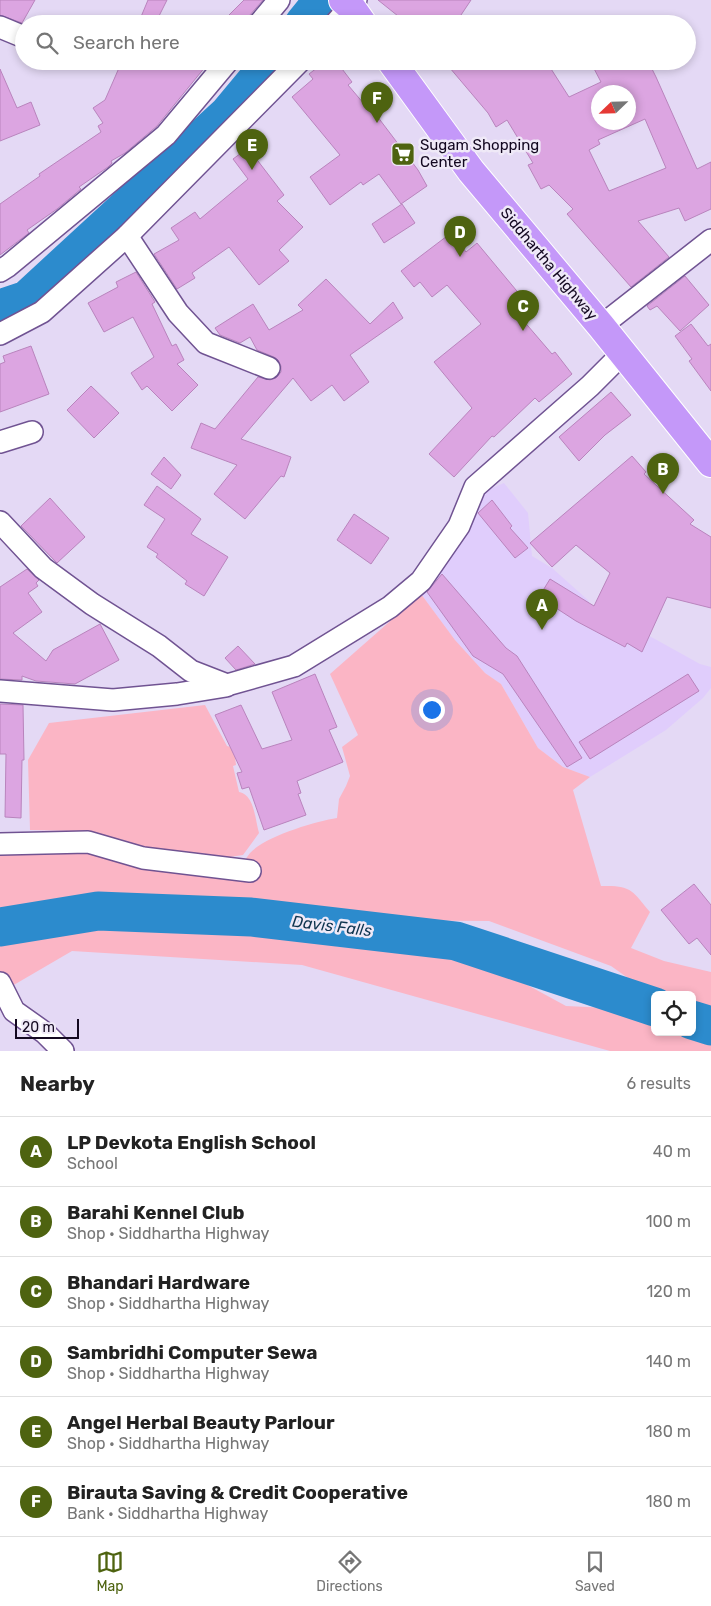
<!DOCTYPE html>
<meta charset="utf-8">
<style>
:root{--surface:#fff;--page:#f2f2f2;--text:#222;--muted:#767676;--line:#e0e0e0;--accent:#4e6310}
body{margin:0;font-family:Rubik,sans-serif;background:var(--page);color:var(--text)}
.controls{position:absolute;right:15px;bottom:15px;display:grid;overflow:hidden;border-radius:8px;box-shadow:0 2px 8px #0003}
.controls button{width:45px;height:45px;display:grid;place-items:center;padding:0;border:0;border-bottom:1px solid var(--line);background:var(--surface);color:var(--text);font:25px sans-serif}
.compass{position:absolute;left:591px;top:85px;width:45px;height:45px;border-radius:50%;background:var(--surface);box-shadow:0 2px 8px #0003;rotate:247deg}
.scale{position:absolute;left:15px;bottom:12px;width:64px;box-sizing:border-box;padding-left:5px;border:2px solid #130820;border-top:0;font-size:14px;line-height:18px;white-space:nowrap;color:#130820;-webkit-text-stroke:4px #efe9f7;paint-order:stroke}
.you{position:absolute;left:431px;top:709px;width:18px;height:18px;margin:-12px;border:4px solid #fff;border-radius:50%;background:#1a73e8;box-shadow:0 0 0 8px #1a73e833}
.badge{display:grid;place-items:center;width:32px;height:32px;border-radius:50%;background:var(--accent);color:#fff;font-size:16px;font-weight:700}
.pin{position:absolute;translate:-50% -41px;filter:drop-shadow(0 1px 2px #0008)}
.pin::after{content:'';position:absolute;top:26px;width:18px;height:15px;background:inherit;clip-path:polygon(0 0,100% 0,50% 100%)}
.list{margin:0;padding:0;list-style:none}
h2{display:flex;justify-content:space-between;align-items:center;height:65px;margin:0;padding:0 20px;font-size:21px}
h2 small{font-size:16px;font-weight:400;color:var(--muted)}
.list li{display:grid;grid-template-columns:32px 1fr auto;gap:15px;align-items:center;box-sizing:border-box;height:70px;padding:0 20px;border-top:1px solid var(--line)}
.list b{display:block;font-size:19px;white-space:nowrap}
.list p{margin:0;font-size:16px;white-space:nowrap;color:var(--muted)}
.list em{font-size:16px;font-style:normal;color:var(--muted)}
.icon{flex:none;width:28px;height:28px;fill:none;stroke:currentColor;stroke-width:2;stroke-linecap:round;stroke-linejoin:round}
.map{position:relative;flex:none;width:711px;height:1051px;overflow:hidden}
.search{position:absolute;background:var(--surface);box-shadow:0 2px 8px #0003;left:15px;right:15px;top:15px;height:55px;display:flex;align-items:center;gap:12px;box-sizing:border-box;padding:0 18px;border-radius:28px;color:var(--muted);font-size:19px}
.sheet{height:485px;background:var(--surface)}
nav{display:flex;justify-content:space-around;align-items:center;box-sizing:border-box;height:70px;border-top:1px solid var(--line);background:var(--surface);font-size:14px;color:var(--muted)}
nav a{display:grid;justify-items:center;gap:2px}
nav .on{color:var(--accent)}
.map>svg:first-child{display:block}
</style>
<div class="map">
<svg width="711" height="1051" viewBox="0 0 711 1051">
<rect width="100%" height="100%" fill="#e4d9f5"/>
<path fill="#e0cdfc" d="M504 483 528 513 532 556 552 568 589 601 588 606 655 639 700 664 711 667V688L703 698 666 730 590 777 563 767 538 748 501 684 485 673 455 640 421 594 464 536 487 490Z"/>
<g fill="#fbb5c5">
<path d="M421 594 455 640 485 673 501 684 538 748 563 767 590 777 573 790 601 886C631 885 632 890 650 912L631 948 664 961 711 972V1014L692 1009V995H655V997L611 966 489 921 338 920 257 912 120 906 69 910 0 923V850L84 848 238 874C242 867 245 859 250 853 264 837 316 821 337 818L339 799 346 786 350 776 342 747 358 735 330 674Z"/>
<path d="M205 705 227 746 234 748 236 765 233 766 239 792C255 795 255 820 259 833L243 855 223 858 201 853 172 855 149 849 120 839 74 831 30 830 28 760 49 723Z"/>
<path d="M93 916 258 928 340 947 391 950 460 959 520 981 566 1006 630 1009 655 1022V1032H679L711 1043V1051H610L302 965 72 951 0 993V935Z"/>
</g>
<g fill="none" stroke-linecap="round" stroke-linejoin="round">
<g stroke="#2c8bcd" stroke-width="39">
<path d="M304 24 322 2"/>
<path d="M0 309 27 300 229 114 273 61"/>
<path d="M0 927 98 911 251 917 456 941 655 1007"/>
<path d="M692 1020 711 1026"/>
</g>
</g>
<g fill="#dca5e1" stroke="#b984bd" fill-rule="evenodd">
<path d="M0 0H35L22 23 0 15Z"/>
<path d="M148 0H167L155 24H138Z"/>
<path d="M244 0H263L249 16 247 24H220Z"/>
<path d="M378 0H471L455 24H391L398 16Z"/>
<path d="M122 61H210L157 126 125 153 111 161 112 163 108 167 79 187 81 189 57 209 27 230 29 233 0 255V204L40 176 39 174 101 132 98 126 103 123 93 108 105 100Z"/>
<path d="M326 61H336L352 82 348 85 375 117 377 116 418 170 427 186 401 204 379 174 363 185 361 182 330 205 310 177 340 155 292 97 313 79 309 74Z"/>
<path d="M444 61H546L569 97 601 82 590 61H648L656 77 697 169 711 162V209L685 221 679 208 638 221 669 257 631 287 567 214 573 209 549 185 541 189 528 165 533 163 507 120 496 127 488 113ZM598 92H628V122H598ZM645 119 666 168 609 191 589 150 600 144 598 140Z"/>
<path d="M0 69 17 108 31 102 40 125 0 141Z"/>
<path d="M248 148 284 195 277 201 303 227 279 250 289 261 259 285 229 247 192 273 195 278 177 289 154 254 179 240 171 228 195 212 200 219 248 179 233 159Z"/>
<path d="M402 204 415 223 384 243 372 224Z"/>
<path d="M451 233 466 252 477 243 521 296 510 305 552 354 555 352 572 374 539 402 535 398 494 437 492 436 454 477 429 454 472 408 434 362 481 324 447 285 432 297 420 282 414 287 401 271Z"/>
<path d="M136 272 155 302 152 304 172 346 176 344 184 360 177 364 198 385 172 411 147 386 142 390 131 373 154 357 133 317 104 332 88 303 118 287 116 282Z"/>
<path d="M685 276 709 305 680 331 657 306 650 310 647 306Z"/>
<path d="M326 279 370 324 393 302 403 318 350 355 369 382 344 401 332 385 311 401 293 378 241 439 291 457 284 477 281 476 245 519 214 494 237 465 191 448 201 423 215 429 258 377 270 380 276 378 281 372V366L278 360 274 357 257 350 250 337 240 343 220 335 215 328 253 304 269 330 303 310 298 305Z"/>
<path d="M691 324 708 346 711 344V391L689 361 692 359 675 336Z"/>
<path d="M31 346 49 394 0 412V364L5 362 3 356Z"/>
<path d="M91 386 119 413 94 438 67 410Z"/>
<path d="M611 392 631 415 605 435 579 461 559 437Z"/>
<path d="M632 456 646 472 644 474 694 520 690 524 711 537V608L667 597 642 652 627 643 625 647 576 621 539 597 550 579 594 606 610 573 576 545 552 567 530 543Z"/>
<path d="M164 457 181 475 171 489 151 474Z"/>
<path d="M157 486 201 519 191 534 228 557 204 596 185 584 187 581 156 557 158 554 147 547 165 519 144 505Z"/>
<path d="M50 498 85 537 57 563 21 526Z"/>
<path d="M492 500 512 526 510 528 528 548 515 558 478 513Z"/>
<path d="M354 514 389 538 371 564 337 540Z"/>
<path d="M27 569 39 580 36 583 38 586 28 593 42 612 13 633 46 661 53 650 100 624 119 660 75 684 36 681 22 676V680L0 679V587Z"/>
<path d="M442 574 506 648 517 656 582 758 567 767 503 674 473 656 427 592Z"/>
<path d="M238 646 255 664 236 670 225 658Z"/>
<path d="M315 674 337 727 329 730 343 762 297 781 301 793 298 794 306 815 264 830 249 787 242 789 237 773 242 772 215 715 241 705 262 749 292 740 272 692Z"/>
<path d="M688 674 699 691 590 759 579 742Z"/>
<path d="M0 704 23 705 24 760H22L21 818 5 817 6 754H0Z"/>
<path d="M694 884 711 905V955L697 938 689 944 661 910Z"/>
</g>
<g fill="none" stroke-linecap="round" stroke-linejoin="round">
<g stroke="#705392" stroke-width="24">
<g id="minor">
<path d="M259 24 279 0"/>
<path d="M335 24 356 0"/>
<path d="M0 27 24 37"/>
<path d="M127 236 178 313 206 343 269 368"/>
<path d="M0 271 8 266 166 135 228 61"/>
<path d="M601 326 711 240"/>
<path d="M0 334 42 312 127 236 300 61"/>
<path d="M0 442 32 432"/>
<path d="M0 522 43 568 92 604 159 646 191 671 227 685 294 666 390 607 421 581 459 526 475 487 590 386 622 354"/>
<path d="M0 691 113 700 177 694 226 686"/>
<path d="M0 844 88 842 143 858 250 871"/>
<path d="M0 983 14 1011 45 1033 63 1051"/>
</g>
</g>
<g stroke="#fff" stroke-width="30">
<g id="highway">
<path d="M343 0 351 7 363 24"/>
<path d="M391 61 471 171 601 326 711 463"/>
</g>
</g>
<use href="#minor" stroke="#fff" stroke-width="21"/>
<use href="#highway" stroke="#c498f9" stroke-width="28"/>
</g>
<defs>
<g id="supermarket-square" transform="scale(1.25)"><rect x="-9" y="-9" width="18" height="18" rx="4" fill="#4e6310" stroke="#efe9f7"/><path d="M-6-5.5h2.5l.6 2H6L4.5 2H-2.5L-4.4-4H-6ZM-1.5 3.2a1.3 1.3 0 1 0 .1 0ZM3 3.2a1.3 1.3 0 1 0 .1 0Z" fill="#fff"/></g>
</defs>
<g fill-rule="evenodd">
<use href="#supermarket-square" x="403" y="154"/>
</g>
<g text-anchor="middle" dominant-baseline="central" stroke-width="5" stroke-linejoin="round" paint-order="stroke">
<g font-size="15" fill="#130820" stroke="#efe9f7" text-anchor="start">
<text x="420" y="145">Sugam Shopping<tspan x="420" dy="17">Center</tspan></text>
</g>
<g font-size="15" fill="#130820" stroke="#efe9f7">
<text transform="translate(549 264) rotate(50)">Siddhartha Highway</text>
</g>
<g font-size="16" font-style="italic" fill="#0e344f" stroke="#efe9f7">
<text transform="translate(332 926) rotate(7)">Davis Falls</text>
</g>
</g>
</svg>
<div class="controls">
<button><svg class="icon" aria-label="locate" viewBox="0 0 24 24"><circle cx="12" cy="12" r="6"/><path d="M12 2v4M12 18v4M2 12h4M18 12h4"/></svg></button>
</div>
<svg class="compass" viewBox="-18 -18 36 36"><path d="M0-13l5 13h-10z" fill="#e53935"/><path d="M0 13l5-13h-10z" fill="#767676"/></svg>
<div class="scale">20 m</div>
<div class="you"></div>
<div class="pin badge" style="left:542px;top:630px">A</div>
<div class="pin badge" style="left:663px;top:494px">B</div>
<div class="pin badge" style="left:523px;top:331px">C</div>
<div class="pin badge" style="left:460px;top:257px">D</div>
<div class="pin badge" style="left:252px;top:170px">E</div>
<div class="pin badge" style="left:377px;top:123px">F</div>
<div class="search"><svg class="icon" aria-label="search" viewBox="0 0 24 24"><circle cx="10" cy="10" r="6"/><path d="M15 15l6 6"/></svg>Search here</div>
</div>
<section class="sheet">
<h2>Nearby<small>6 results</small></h2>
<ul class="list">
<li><span class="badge">A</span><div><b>LP Devkota English School</b><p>School</p></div><em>40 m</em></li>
<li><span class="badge">B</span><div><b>Barahi Kennel Club</b><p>Shop · Siddhartha Highway</p></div><em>100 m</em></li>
<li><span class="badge">C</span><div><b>Bhandari Hardware</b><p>Shop · Siddhartha Highway</p></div><em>120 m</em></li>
<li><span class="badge">D</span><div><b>Sambridhi Computer Sewa</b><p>Shop · Siddhartha Highway</p></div><em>140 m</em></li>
<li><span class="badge">E</span><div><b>Angel Herbal Beauty Parlour</b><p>Shop · Siddhartha Highway</p></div><em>180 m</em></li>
<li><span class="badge">F</span><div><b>Birauta Saving &amp; Credit Cooperative</b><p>Bank · Siddhartha Highway</p></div><em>180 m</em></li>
</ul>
</section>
<nav>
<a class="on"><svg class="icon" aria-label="map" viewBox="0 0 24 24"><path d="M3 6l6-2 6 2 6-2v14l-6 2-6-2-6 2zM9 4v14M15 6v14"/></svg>Map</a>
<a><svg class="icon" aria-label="directions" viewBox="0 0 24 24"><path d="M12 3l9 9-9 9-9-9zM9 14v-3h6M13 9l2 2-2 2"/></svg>Directions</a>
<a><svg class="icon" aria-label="saved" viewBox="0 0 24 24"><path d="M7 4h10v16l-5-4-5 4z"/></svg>Saved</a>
</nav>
